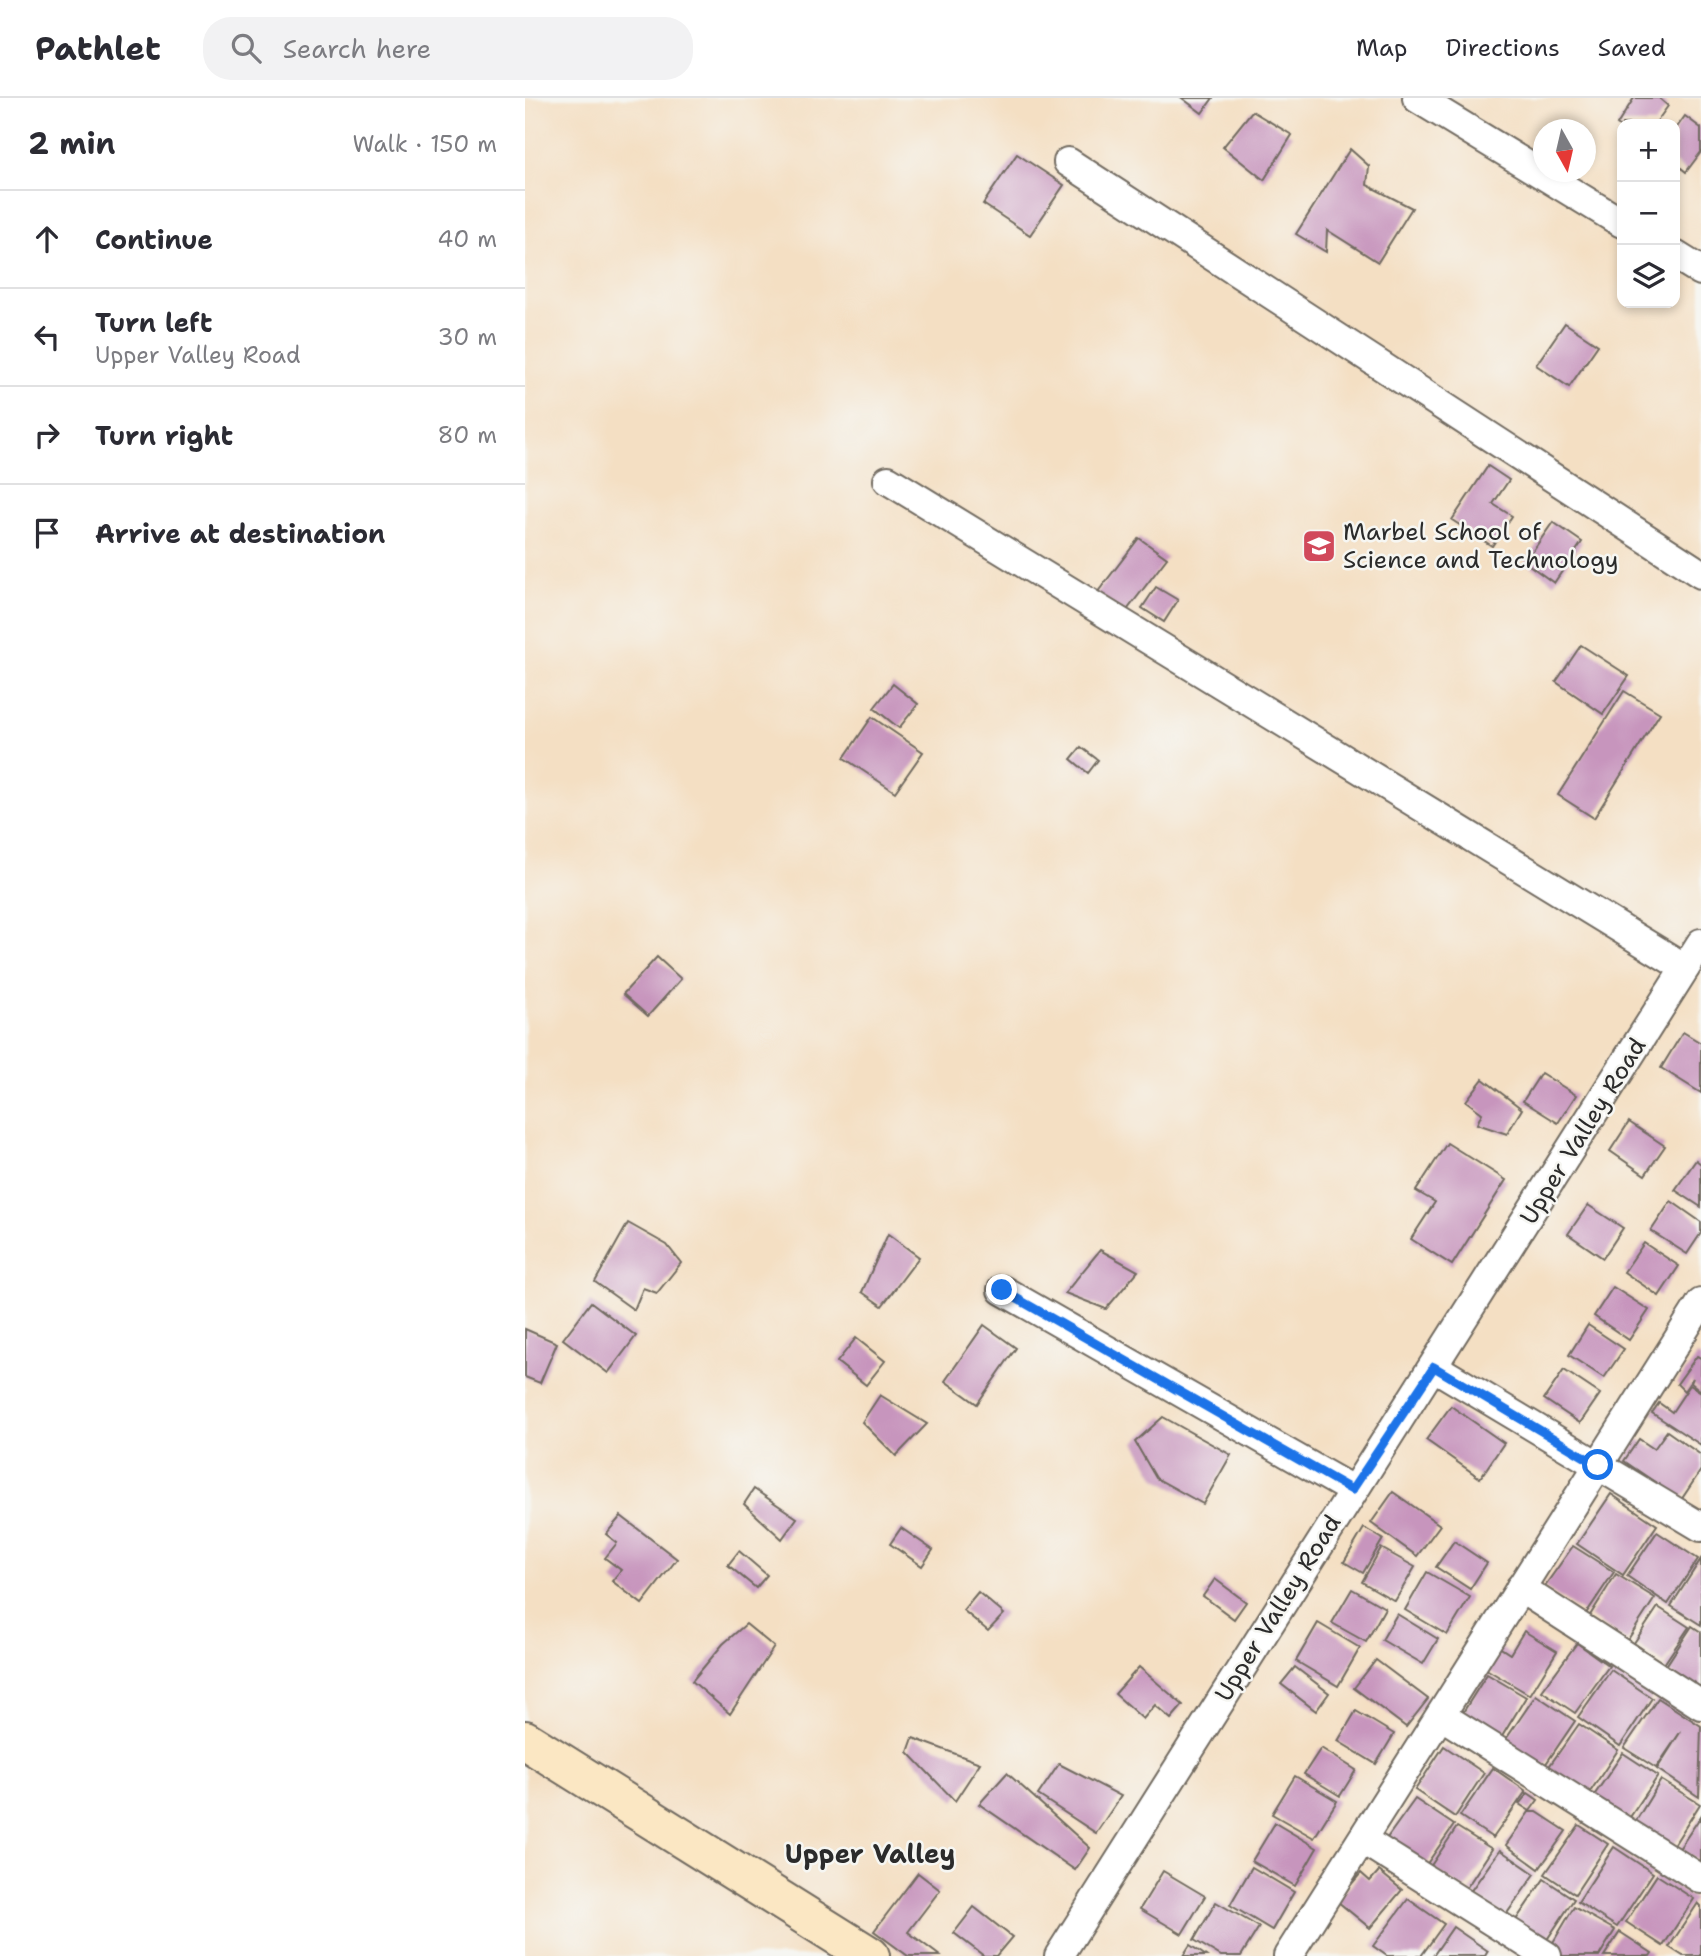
<!DOCTYPE html>
<meta charset="utf-8">
<style>
:root{--surface:#fff;--page:#f2f2f3;--text:#2b2b33;--muted:#7c7c81;--line:#e1e1e2}
body{margin:0;font-family:"Shantell Sans",sans-serif;background:var(--page);color:var(--text)}
.controls{position:absolute;right:21px;top:21px;display:grid;overflow:hidden;border-radius:14px;box-shadow:0 4px 10px #0003}
.controls button{width:63px;height:63px;display:grid;place-items:center;padding:0;border:0;border-bottom:2px solid var(--line);background:var(--surface);color:var(--text);font:35px sans-serif}
.compass{position:absolute;left:1008px;top:21px;width:63px;height:63px;border-radius:50%;background:var(--surface);box-shadow:0 4px 10px #0003;rotate:172deg}
.stop{position:absolute;width:21px;height:21px;margin:-16px;border:5px solid #1a73e8;border-radius:50%;background:#fff}
.stop.end{background:#1a73e8;border-color:#fff;box-shadow:0 2px 7px #0008}
.list{margin:0;padding:0;list-style:none}
h2{display:flex;justify-content:space-between;align-items:center;height:91px;margin:0;padding:0 28px;font-size:30px}
h2 small{font-size:23px;font-weight:400;color:var(--muted)}
.list li{display:grid;grid-template-columns:46px 1fr auto;gap:21px;align-items:center;box-sizing:border-box;height:98px;padding:0 28px;border-top:2px solid var(--line)}
.list b{display:block;font-size:26px;white-space:nowrap}
.list p{margin:0;font-size:23px;white-space:nowrap;color:var(--muted)}
.list em{font-size:23px;font-style:normal;color:var(--muted)}
.icon{flex:none;width:38px;height:38px;fill:none;stroke:currentColor;stroke-width:2;stroke-linecap:round;stroke-linejoin:round}
.map{position:relative;flex:none;width:1176px;height:1858px;overflow:hidden}
header{display:flex;align-items:center;gap:42px;box-sizing:border-box;height:98px;padding:0 35px;background:var(--surface);border-bottom:2px solid var(--line)}
header strong{font-size:33px}
nav{display:flex;gap:38px;margin-inline-start:auto;font-size:24px}
.search{width:490px;height:63px;background:var(--page);display:flex;align-items:center;gap:18px;box-sizing:border-box;padding:0 24px;border-radius:28px;color:var(--muted);font-size:26px}
main{display:flex}
aside{flex:1;background:var(--surface)}
.map>svg:first-child{display:block}
</style>
<header>
<strong>Pathlet</strong>
<div class="search"><svg class="icon" aria-label="search" viewBox="0 0 24 24"><circle cx="10" cy="10" r="6"/><path d="M15 15l6 6"/></svg>Search here</div>
<nav><a>Map</a><a>Directions</a><a>Saved</a></nav>
</header>
<main>
<aside>
<h2>2 min<small>Walk · 150 m</small></h2>
<ul class="list">
<li><svg class="icon" aria-label="ahead" viewBox="0 0 24 24"><path d="M12 20V5M6 11l6-6 6 6"/></svg><div><b>Continue</b></div><em>40 m</em></li>
<li><svg class="icon" aria-label="left" viewBox="0 0 24 24"><path d="M17 20v-9H6M10 6l-5 5 5 5"/></svg><div><b>Turn left</b><p>Upper Valley Road</p></div><em>30 m</em></li>
<li><svg class="icon" aria-label="right" viewBox="0 0 24 24"><path d="M7 20v-9h11M14 6l5 5-5 5"/></svg><div><b>Turn right</b></div><em>80 m</em></li>
<li><svg class="icon" aria-label="arrive" viewBox="0 0 24 24"><path d="M6 21V4h12l-3 4 3 4H6"/></svg><div><b>Arrive at destination</b></div></li>
</ul>
</aside>
<div class="map">
<svg width="1176" height="1858" viewBox="0 0 1176 1858">
<rect width="100%" height="100%" fill="#f6f6f2"/>
<filter id="ink" filterUnits="userSpaceOnUse"><feTurbulence type="fractalNoise" baseFrequency=".0143" numOctaves="2"/><feDisplacementMap in="SourceGraphic" scale="14" xChannelSelector="R" yChannelSelector="G"/><feConvolveMatrix kernelMatrix="1 2 1 2 8 2 1 2 1" color-interpolation-filters="sRGB"/></filter>
<filter id="wash" filterUnits="userSpaceOnUse"><feTurbulence type="fractalNoise" baseFrequency=".00686" numOctaves="4" result="noise"/><feDisplacementMap in="SourceGraphic" scale="28" xChannelSelector="R" yChannelSelector="G"/><feGaussianBlur stdDeviation="1.57" result="paint"/><feColorMatrix in="noise" values="0 0 0 0 0 0 0 0 0 0 0 0 0 0 0 0 0 1.4 0 .05"/><feComposite in="paint" operator="in"/></filter>
<g filter="url(#wash)">
<rect width="100%" height="100%" fill="#f4dfc3"/>
<g id="blocks">
<g fill="#c795bd">
<path d="M657 0H688L677 15Z"/>
<path d="M1109 0H1134L1143 8 1130 26H1097V31L1092 27Z"/>
<path d="M727 13 767 37 739 82 698 49Z"/>
<path d="M1160 18 1176 30V54L1161 74 1150 65V32Z"/>
<path d="M825 51 844 68 842 87 887 110 853 164 802 132 801 154 771 136Z"/>
<path d="M492 56 539 87 505 137 458 106Z"/>
<path d="M1040 225 1073 247 1044 289 1011 267Z"/>
<path d="M963 368 984 382 968 406 987 418 967 448 927 422Z"/>
<path d="M1028 424 1057 444 1029 485 1000 464Z"/>
<path d="M614 440 642 460 599 516 572 495Z"/>
<path d="M631 489 653 502 639 524 617 510Z"/>
<path d="M1056 547 1104 578 1078 616 1031 584Z"/>
<path d="M368 586 393 606 374 630 349 610Z"/>
<path d="M1099 593 1135 615 1069 720 1033 697Z"/>
<path d="M347 619 398 654 370 694 319 660Z"/>
<path d="M556 649 573 662 563 675 546 661Z"/>
<path d="M132 859 156 881 123 918 98 896Z"/>
<path d="M1158 934 1176 945V995L1136 970Z"/>
<path d="M1016 975 1051 997 1033 1025 998 1003Z"/>
<path d="M958 981 997 1011 982 1036 952 1026 957 1015 941 1003Z"/>
<path d="M1104 1024 1140 1048 1120 1077 1085 1053Z"/>
<path d="M922 1045 981 1082 927 1167 886 1141 910 1104 891 1093Z"/>
<path d="M1171 1062 1176 1066V1109L1150 1092Z"/>
<path d="M1146 1103 1176 1124V1135L1162 1156 1126 1133Z"/>
<path d="M1063 1107 1098 1130 1078 1160 1043 1136Z"/>
<path d="M103 1125 142 1147 156 1165 132 1195 118 1190 109 1212 70 1184Z"/>
<path d="M363 1136 394 1159 357 1208 337 1194Z"/>
<path d="M1119 1145 1154 1168 1134 1198 1099 1174Z"/>
<path d="M575 1152 613 1173 581 1211 540 1195Z"/>
<path d="M1088 1189 1124 1212 1104 1242 1069 1218Z"/>
<path d="M66 1204 111 1238 83 1275 38 1241Z"/>
<path d="M459 1227 491 1250 452 1306 420 1283Z"/>
<path d="M1063 1227 1099 1251 1079 1280 1044 1257Z"/>
<path d="M0 1231 32 1245 15 1285 0 1279Z"/>
<path d="M331 1240 360 1263 341 1287 312 1264Z"/>
<path d="M1172 1258 1176 1260V1293L1166 1285 1168 1280 1159 1293 1152 1286Z"/>
<path d="M1039 1272 1075 1296 1055 1325 1019 1301Z"/>
<path d="M1165 1287 1176 1294V1347L1127 1315 1134 1305 1147 1314Z"/>
<path d="M355 1297 402 1326 371 1358 337 1324Z"/>
<path d="M926 1308 979 1345 955 1380 901 1342Z"/>
<path d="M638 1319 706 1357 678 1406 631 1380 610 1344Z"/>
<path d="M1142 1333 1176 1357V1372L1156 1402 1099 1363 1114 1341 1129 1351Z"/>
<path d="M229 1391 272 1420 257 1441 219 1406Z"/>
<path d="M868 1394 915 1427 892 1458 846 1425Z"/>
<path d="M1086 1396 1132 1427 1098 1477 1052 1446Z"/>
<path d="M96 1418 152 1461 117 1506 87 1483 96 1472 80 1460 92 1445 81 1436Z"/>
<path d="M376 1430 408 1452 397 1468 365 1446Z"/>
<path d="M839 1430 858 1441 838 1475 819 1464Z"/>
<path d="M1132 1434 1173 1461 1143 1506 1102 1478Z"/>
<path d="M929 1443 962 1465 945 1491 911 1469Z"/>
<path d="M1048 1448 1089 1474 1060 1517 1019 1489Z"/>
<path d="M856 1450 890 1469 870 1503 837 1484Z"/>
<path d="M214 1453 242 1477 231 1490 203 1467Z"/>
<path d="M1176 1461V1527L1146 1508Z"/>
<path d="M902 1474 945 1499 922 1537 880 1512Z"/>
<path d="M1091 1476 1130 1500 1102 1543 1064 1519Z"/>
<path d="M690 1481 721 1504 709 1521 678 1498Z"/>
<path d="M827 1491 860 1510 841 1544 807 1525Z"/>
<path d="M453 1494 479 1516 463 1533 438 1512Z"/>
<path d="M1133 1509 1164 1529 1139 1566 1109 1545Z"/>
<path d="M872 1516 913 1541 898 1566 857 1542Z"/>
<path d="M793 1525 835 1550 813 1588 771 1563Z"/>
<path d="M221 1526 249 1549 205 1616 167 1583 198 1546Z"/>
<path d="M1167 1528 1176 1534V1595L1139 1571Z"/>
<path d="M999 1533 1032 1553 1005 1597 961 1571 974 1549 985 1556Z"/>
<path d="M1052 1545 1084 1568 1050 1615 1017 1593Z"/>
<path d="M851 1562 903 1601 881 1629 829 1590Z"/>
<path d="M614 1569 658 1607 646 1621 630 1607 618 1621 590 1596Z"/>
<path d="M770 1569 804 1595 791 1613 756 1586Z"/>
<path d="M1086 1572 1127 1600 1095 1648 1053 1619Z"/>
<path d="M962 1576 1001 1599 976 1640 937 1616Z"/>
<path d="M1011 1597 1050 1623 1016 1673 977 1647Z"/>
<path d="M1133 1600 1176 1628 1174 1699 1132 1671 1156 1633 1131 1670 1099 1650Z"/>
<path d="M831 1613 869 1636 851 1666 813 1643Z"/>
<path d="M1054 1626 1093 1652 1063 1697 1023 1670Z"/>
<path d="M388 1640 455 1665 430 1703 383 1654Z"/>
<path d="M919 1648 959 1675 930 1719 890 1692Z"/>
<path d="M796 1650 831 1672 815 1698 779 1676Z"/>
<path d="M1098 1655 1133 1678 1103 1722 1068 1699Z"/>
<path d="M534 1666 596 1698 571 1735 513 1697Z"/>
<path d="M968 1670 1001 1693 968 1740 935 1718Z"/>
<path d="M482 1675 565 1750 550 1772 454 1706Z"/>
<path d="M770 1678 812 1703 789 1740 747 1716Z"/>
<path d="M1136 1682 1175 1706 1147 1750 1109 1726Z"/>
<path d="M1003 1695 1013 1702 1005 1713 994 1706Z"/>
<path d="M890 1701 929 1727 901 1767 862 1740Z"/>
<path d="M1004 1714H1012L1041 1733 1014 1771 981 1747Z"/>
<path d="M1176 1718V1764L1154 1751Z"/>
<path d="M750 1725 792 1750 770 1788 727 1763Z"/>
<path d="M1054 1727 1083 1746 1050 1796 1020 1776Z"/>
<path d="M932 1729 967 1751 940 1792 905 1769Z"/>
<path d="M1089 1749 1128 1775 1092 1829 1053 1804Z"/>
<path d="M975 1752 1010 1776 980 1818 945 1794Z"/>
<path d="M727 1769 769 1794 747 1832 705 1807Z"/>
<path d="M638 1773 680 1798 657 1836 615 1811Z"/>
<path d="M854 1773 877 1792 845 1830 812 1803 836 1775 845 1783Z"/>
<path d="M393 1775 415 1792 383 1834 415 1858H383L349 1833Z"/>
<path d="M1132 1777 1169 1801 1138 1848 1101 1824Z"/>
<path d="M1019 1781 1049 1801 1021 1843 991 1822Z"/>
<path d="M883 1801 919 1826 896 1858H862L848 1848Z"/>
<path d="M691 1804 734 1829 716 1858H696L669 1842Z"/>
<path d="M1173 1805 1176 1808V1858H1158L1144 1849Z"/>
<path d="M449 1809 487 1839 471 1858H459L429 1835Z"/>
<path d="M1049 1809 1090 1832 1074 1858H1037L1024 1851Z"/>
<path d="M928 1829 963 1853 960 1858H908Z"/>
<path d="M1095 1834 1127 1855 1125 1858H1079Z"/>
<path d="M665 1847 681 1858H658Z"/>
</g>
</g>
</g>
<g filter="url(#ink)">
<use href="#blocks" fill-opacity="0" stroke="#716a60" stroke-width="2"/>
<g fill="none" stroke-linecap="round" stroke-linejoin="round">
<g stroke="#716a60" stroke-width="32">
<g id="street">
<path d="M892 0 1097 125"/>
<path d="M543 64 1176 476"/>
<path d="M1150 157 1176 173"/>
<path d="M363 382 1160 870"/>
<path d="M477 1192 827 1392"/>
<path d="M909 1269 1176 1429"/>
<path d="M995 1490 1176 1607"/>
<path d="M917 1618 1176 1781"/>
<path d="M838 1742 1022 1858"/>
<path d="M534 1858 1176 845"/>
<path d="M763 1858 1176 1205"/>
</g>
</g>
<g stroke="#716a60" stroke-width="42">
<path id="secondary" d="M0 1642 345 1858"/>
</g>
<use href="#street" stroke="#fff" stroke-width="28"/>
<use href="#secondary" stroke="#fbe7c3" stroke-width="38"/>
</g>
</g>
<g fill="none" stroke-linecap="round" stroke-linejoin="round" filter="url(#ink)">
<path stroke="#1a73e8" stroke-width="9" d="M477 1192 827 1392 909 1269 1073 1367"/>
</g>
<defs>
<g id="school-square" transform="scale(1.75)"><rect x="-9" y="-9" width="18" height="18" rx="4" fill="#d1495b" stroke="#f6f6f2"/><path d="M0-5L7-2L0 1L-7-2ZM-4 1L0 2.5L4 1V4Q0 6-4 4Z" fill="#fff"/></g>
</defs>
<g fill-rule="evenodd">
<use href="#school-square" x="794" y="448"/>
</g>
<g text-anchor="middle" dominant-baseline="central" stroke-width="5" stroke-linejoin="round" paint-order="stroke">
<g font-size="24" fill="#2b2b2b" stroke="#f6f6f2" text-anchor="start">
<text x="818" y="434">Marbel School of<tspan x="818" dy="28">Science and Technology</tspan></text>
</g>
<g font-size="24" fill="#2b2b2b" stroke="#f6f6f2">
<text transform="translate(1058 1033) rotate(-58)">Upper Valley Road</text>
<text transform="translate(753 1510) rotate(-58)">Upper Valley Road</text>
</g>
<g font-size="26" font-weight="bold" fill="#2b2b2b" stroke="#f6f6f2">
<text x="345" y="1755">Upper Valley</text>
</g>
</g>
</svg>
<div class="controls">
<button>+</button>
<button>−</button>
<button><svg class="icon" aria-label="layers" viewBox="0 0 24 24"><path d="M12 4l9 5-9 5-9-5zM3 14l9 5 9-5"/></svg></button>
</div>
<svg class="compass" viewBox="-18 -18 36 36"><path d="M0-13l5 13h-10z" fill="#e53935"/><path d="M0 13l5-13h-10z" fill="#7c7c81"/></svg>
<div class="stop" style="left:1073px;top:1367px"></div>
<div class="stop end" style="left:477px;top:1192px"></div>
</div>
</main>
